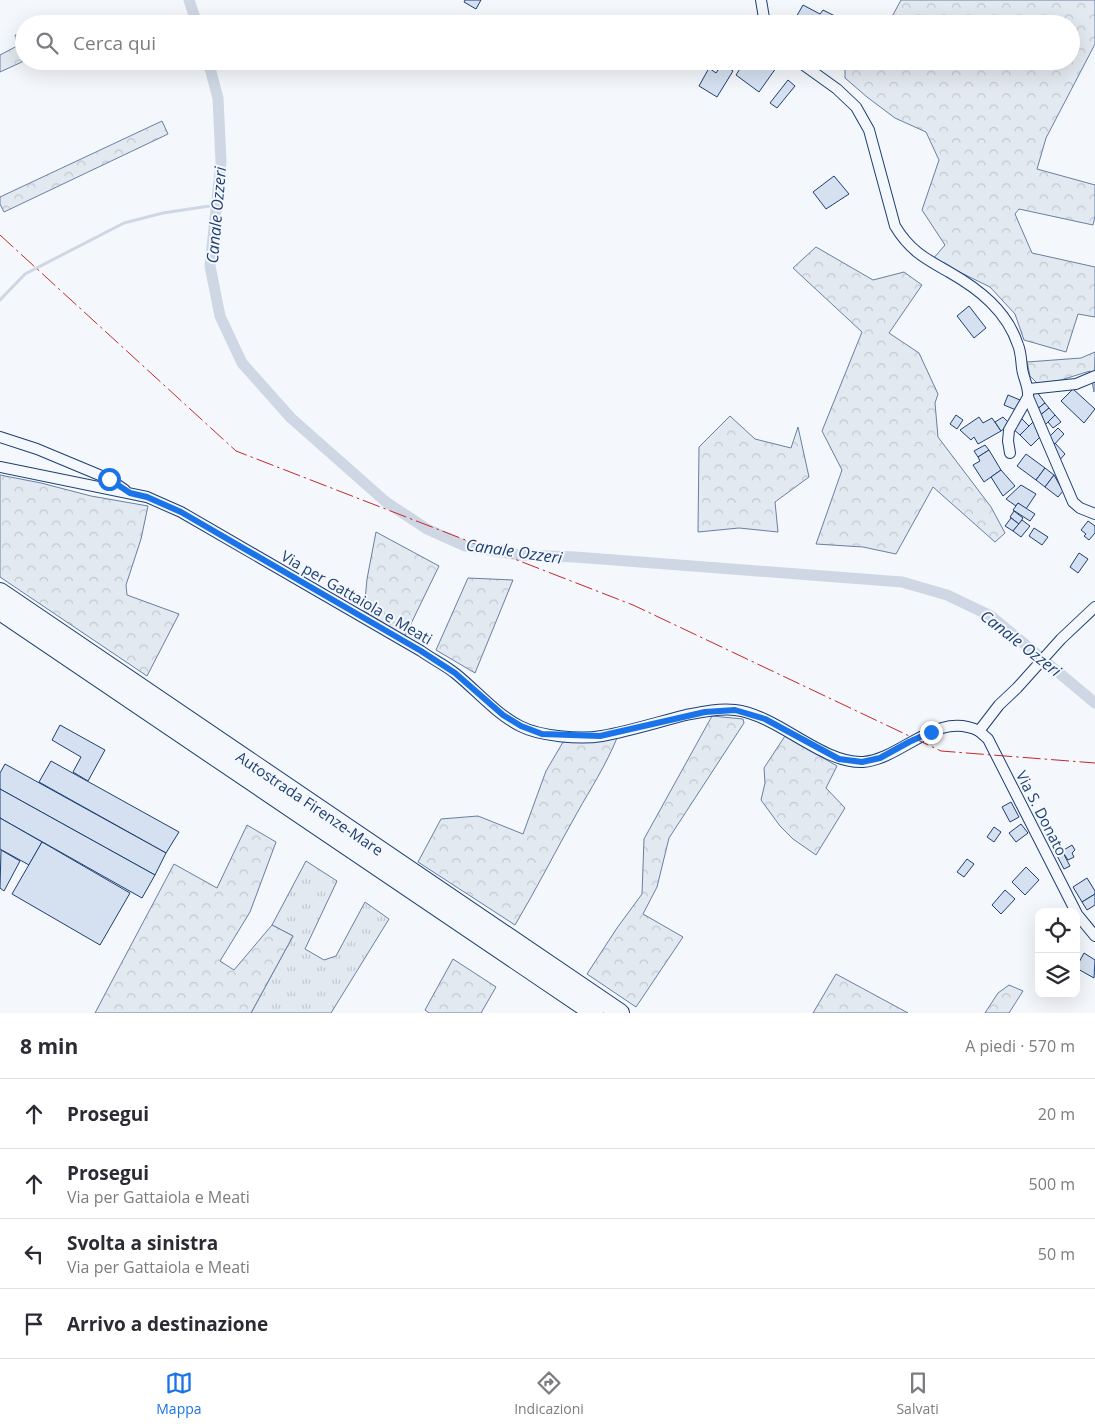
<!DOCTYPE html>
<html lang="it">
<meta charset="utf-8">
<style>
:root{--surface:#fff;--page:#f7f7f7;--text:#2b2b33;--muted:#7c7c81;--line:#e1e1e2;--accent:#1a73e8}
body{margin:0;font-family:"Open Sans",sans-serif;background:var(--page);color:var(--text)}
.controls{position:absolute;right:15px;bottom:15px;display:grid;overflow:hidden;border-radius:10px;box-shadow:0 5px 20px #0002}
.controls button{width:45px;height:45px;display:grid;place-items:center;padding:0;border:0;border-bottom:1px solid var(--line);background:var(--surface);color:var(--text);font:25px sans-serif}
.stop{position:absolute;width:15px;height:15px;margin:-11px;border:4px solid #1a73e8;border-radius:50%;background:#fff}
.stop.end{background:#1a73e8;border-color:#fff;box-shadow:0 1px 5px #0008}
.list{margin:0;padding:0;list-style:none}
h2{display:flex;justify-content:space-between;align-items:center;height:65px;margin:0;padding:0 20px;font-size:21px}
h2 small{font-size:16px;font-weight:400;color:var(--muted)}
.list li{display:grid;grid-template-columns:32px 1fr auto;gap:15px;align-items:center;box-sizing:border-box;height:70px;padding:0 20px;border-top:1px solid var(--line)}
.list b{display:block;font-size:19px;white-space:nowrap}
.list p{margin:0;font-size:16px;white-space:nowrap;color:var(--muted)}
.list em{font-size:16px;font-style:normal;color:var(--muted)}
.icon{flex:none;width:28px;height:28px;fill:none;stroke:currentColor;stroke-width:2;stroke-linecap:round;stroke-linejoin:round}
.map{position:relative;flex:none;width:1095px;height:1013px;overflow:hidden}
.search{position:absolute;background:var(--surface);box-shadow:0 5px 20px #0002;left:15px;right:15px;top:15px;height:55px;display:flex;align-items:center;gap:12px;box-sizing:border-box;padding:0 18px;border-radius:28px;color:var(--muted);font-size:19px}
.sheet{height:345px;background:var(--surface)}
nav{display:flex;justify-content:space-around;align-items:center;box-sizing:border-box;height:70px;border-top:1px solid var(--line);background:var(--surface);font-size:14px;color:var(--muted)}
nav a{display:grid;justify-items:center;gap:2px}
nav .on{color:var(--accent)}
.map>svg:first-child{display:block}
</style>
<div class="map">
<svg width="1095" height="1013" viewBox="0 0 1095 1013">
<defs>
<pattern id="grass-tufts" width="24" height="20" patternUnits="userSpaceOnUse" patternTransform="scale(1.25)"><rect width="24" height="20" fill="#e3e9f0"/><path d="M3 7l-1-3M5 7V3M7 7l1-3M15 17l-1-3M17 17v-4M19 17l1-3" fill="none" stroke="#c2c9d1"/></pattern>
<pattern id="forest-crowns" width="20" height="18" patternUnits="userSpaceOnUse" patternTransform="scale(1.25)"><rect width="20" height="18" fill="#e3e9f0"/><path d="M2 6a3 3 0 1 1 6 0M12 15a3 3 0 1 1 6 0" fill="none" stroke="#c2c9d1"/></pattern>
</defs>
<rect width="100%" height="100%" fill="#f4f7fb"/>
<path fill="url(#grass-tufts)" stroke="#687fa3" d="M306 861 337 881 305 949 324 960 336 956 365 902 389 919 331 1013H251L293 936 272 925Z"/>
<g fill="url(#forest-crowns)" stroke="#687fa3">
<path d="M901 0H1095V44L1046 138 1037 169 1095 185V216L1093 225 1019 209 1015 214 1032 253 1095 267V317L1078 314 1066 352 1024 340 1015 314 990 287 933 259 945 245 922 210 939 160 926 132 895 118 867 97 845 78V63L848 61H1071V24H888Z"/>
<path d="M24 34V61L0 72V55L17 46 15 35Z"/>
<path d="M162 121 168 134 4 212 0 204V197Z"/>
<path d="M816 247 873 280 904 272 922 285 889 333 919 353 938 394 935 403 938 437 991 507 1005 533 995 542 933 487 896 554 863 547 816 544 842 470 822 431 862 332 793 268Z"/>
<path d="M1095 352 1094 392 1090 371 1061 380 1038 384 1030 376 1027 362 1081 358Z"/>
<path d="M730 416 755 439 791 448 798 427 809 477 775 502 778 532 739 528 698 532 699 447Z"/>
<path d="M0 475 41 483 91 496 148 506 141 539 126 585 127 595 179 614 147 676 0 577Z"/>
<path d="M376 532 439 566 405 636 364 611 367 579Z"/>
<path d="M468 578 513 580 475 673 436 650Z"/>
<path d="M712 716 743 719 744 723 669 838 657 887 643 914 683 937 636 1007 587 974 617 928 642 894 644 839Z"/>
<path d="M785 736 837 766 826 788 845 808 816 855 793 839 780 826 761 800 765 783 764 768Z"/>
<path d="M617 738C606 765 591 788 577 813 556 850 537 888 515 925L418 862 441 819 478 816 523 834 546 771 563 742Z"/>
<path d="M247 825 276 842 250 912 220 961 234 970 272 925 293 936 251 1013H95L174 864 217 888Z"/>
<path d="M453 959 496 987 481 1013H429L425 1010Z"/>
<path d="M836 974 908 1013H813Z"/>
<path d="M1009 985 1023 991 1009 1013H985L998 993Z"/>
</g>
<g fill="none" stroke-linecap="round" stroke-linejoin="round">
<path stroke="#cfd7e4" stroke-width="3" d="M0 300 25 274 124 223 163 213 216 205"/>
<g stroke="#cfd7e4" stroke-width="11">
<path d="M189 0 197 24"/>
<path d="M208 61 218 98 221 162 210 266 220 316 242 363 291 418 386 502 427 529 465 546 520 555 575 557 902 582 947 595 991 616 1095 703"/>
</g>
</g>
<g fill="#d5e0f0" stroke="#1d3f73">
<path d="M465 0H481L476 9 464 2Z"/>
<path d="M803 5 820 14 823 10 839 18 837 24H804L795 19Z"/>
<path d="M745 61H766L776 68 759 92 736 75Z"/>
<path d="M722 64 733 71 717 97 699 86 709 68 716 73Z"/>
<path d="M788 80 795 86 777 108 770 103Z"/>
<path d="M834 176 849 194 826 209 813 192Z"/>
<path d="M969 306 986 328 974 338 957 316Z"/>
<path d="M1073 389 1095 409 1084 423 1061 401Z"/>
<path d="M1037 392 1045 403 1036 410 1029 396Z"/>
<path d="M1008 395 1020 400 1016 410 1004 405Z"/>
<path d="M1045 403 1049 408 1038 417 1036 410Z"/>
<path d="M1049 408 1055 415 1043 427 1038 417Z"/>
<path d="M956 415 963 420 957 429 950 424Z"/>
<path d="M1055 415 1061 422 1053 428 1048 422Z"/>
<path d="M979 417 983 423 992 418 1001 431 978 444 974 437 971 440 960 430Z"/>
<path d="M1003 417 1010 424 1001 431 995 422Z"/>
<path d="M1021 418 1029 426 1020 435 1012 428Z"/>
<path d="M1035 420 1040 437 1031 446 1020 435Z"/>
<path d="M1058 428 1064 434 1051 448 1047 439Z"/>
<path d="M1055 443 1065 454 1057 463 1051 448Z"/>
<path d="M985 445 989 450 978 457 974 451Z"/>
<path d="M989 450 1001 470 984 482 973 465 980 461 978 457Z"/>
<path d="M1026 454 1045 468 1036 480 1017 466Z"/>
<path d="M1045 468 1054 475 1045 487 1036 480Z"/>
<path d="M1001 470 1015 486 1003 496 991 477Z"/>
<path d="M1054 475 1063 491 1058 497 1045 487Z"/>
<path d="M1021 485 1036 494 1026 509 1018 503 1016 506 1006 499Z"/>
<path d="M1018 503 1035 514 1030 521 1013 510Z"/>
<path d="M1014 511 1023 518 1019 524 1010 517Z"/>
<path d="M1011 518 1019 524 1013 531 1005 526Z"/>
<path d="M1022 520 1030 526 1021 537 1013 531Z"/>
<path d="M1088 521 1095 526V533L1089 540 1084 536 1086 534 1081 530Z"/>
<path d="M1034 528 1048 537 1042 545 1029 536Z"/>
<path d="M1079 553 1088 559 1078 573 1070 567Z"/>
<path d="M60 725 105 750 88 781 73 772 81 757 52 740Z"/>
<path d="M51 761 179 832 166 853 39 782Z"/>
<path d="M5 764 166 853 155 875 0 789V773Z"/>
<path d="M0 789 155 875 142 898 0 818Z"/>
<path d="M1011 802 1019 817 1010 822 1002 807Z"/>
<path d="M0 818 42 842 29 865 0 849Z"/>
<path d="M1021 824 1028 833 1016 842 1009 833Z"/>
<path d="M994 827 1001 832 994 842 987 837Z"/>
<path d="M42 842 130 893 100 945 12 894Z"/>
<path d="M1072 845 1075 850 1072 853 1074 857 1068 860 1062 851Z"/>
<path d="M1061 849 1070 866 1064 869 1055 852Z"/>
<path d="M1 850 20 861 4 891 0 888Z"/>
<path d="M967 859 974 864 964 877 957 872Z"/>
<path d="M1026 867 1039 880 1025 895 1012 882Z"/>
<path d="M1087 878 1095 891V894L1082 902 1073 887Z"/>
<path d="M1005 890 1015 899 1001 914 992 905Z"/>
<path d="M1095 894V905L1087 910 1082 902Z"/>
<path d="M1084 953 1095 960 1094 978 1076 968Z"/>
</g>
<g fill="none" stroke-linecap="round" stroke-linejoin="round">
<g stroke="#1d3f73" stroke-width="12">
<g id="street">
<path d="M761 0 765 24"/>
<path d="M798 61 837 89 856 107 869 130 895 226C910 251 926 259 949 272 979 289 1007 311 1018 345 1021 352 1021 360 1022 368 1023 378 1029 386 1028 397L1073 502 1080 508 1095 514"/>
<path d="M1029 389 1076 384 1095 376"/>
<path d="M0 437 37 449 109 479 125 490"/>
<path d="M1010 453 1008 441 1009 430 1028 397"/>
<path d="M0 467 147 497 181 512 421 651C432 659 445 665 456 674 477 691 495 713 520 726 539 736 580 740 602 736 630 731 658 722 686 715 701 712 719 708 735 710 778 715 822 764 863 762 902 759 936 710 979 731L999 705 1017 688 1061 639 1095 607"/>
<path d="M979 731 988 739 1076 912"/>
<path d="M1076 913 1095 936"/>
</g>
</g>
<g stroke="#1d3f73" stroke-width="20">
<g id="highway">
<path d="M0 592 620 1013"/>
<path d="M0 611 594 1013"/>
</g>
</g>
<use href="#street" stroke="#f4f7fb" stroke-width="10"/>
<use href="#highway" stroke="#f4f7fb" stroke-width="18"/>
<path stroke="#c62828" stroke-width="1" stroke-dasharray="18 4 2.5 4" stroke-linecap="butt" d="M0 235 236 451 633 605 941 751 1095 763"/>
</g>
<g fill="none" stroke-linecap="round" stroke-linejoin="round">
<path stroke="#1a73e8" stroke-width="6" d="M109 479 130 493 147 497 181 512 421 651 455 673 503 715 521 726 542 734 600 736 705 712 735 710 765 719 839 759 862 762 880 758 909 742 931 732"/>
</g>
<g text-anchor="middle" dominant-baseline="central" stroke-width="4" stroke-linejoin="round" paint-order="stroke">
<g font-size="15" fill="#1d3f73" stroke="#f4f7fb">
<text transform="translate(357 597) rotate(30)">Via per Gattaiola e Meati</text>
<text transform="translate(310 803) rotate(34)">Autostrada Firenze-Mare</text>
<text transform="translate(1042 813) rotate(63)">Via S. Donato</text>
</g>
<g font-size="16" font-style="italic" fill="#1d3f73" stroke="#f4f7fb">
<text transform="translate(216 215) rotate(-85)">Canale Ozzeri</text>
<text transform="translate(514 551) rotate(8)">Canale Ozzeri</text>
<text transform="translate(1021 643) rotate(38)">Canale Ozzeri</text>
</g>
</g>
</svg>
<div class="controls">
<button><svg class="icon" aria-label="locate" viewBox="0 0 24 24"><circle cx="12" cy="12" r="6"/><path d="M12 2v4M12 18v4M2 12h4M18 12h4"/></svg></button>
<button><svg class="icon" aria-label="layers" viewBox="0 0 24 24"><path d="M12 4l9 5-9 5-9-5zM3 14l9 5 9-5"/></svg></button>
</div>
<div class="stop" style="left:109px;top:479px"></div>
<div class="stop end" style="left:931px;top:732px"></div>
<div class="search"><svg class="icon" aria-label="search" viewBox="0 0 24 24"><circle cx="10" cy="10" r="6"/><path d="M15 15l6 6"/></svg>Cerca qui</div>
</div>
<section class="sheet">
<h2>8 min<small>A piedi · 570 m</small></h2>
<ul class="list">
<li><svg class="icon" aria-label="ahead" viewBox="0 0 24 24"><path d="M12 20V5M6 11l6-6 6 6"/></svg><div><b>Prosegui</b></div><em>20 m</em></li>
<li><svg class="icon" aria-label="ahead" viewBox="0 0 24 24"><path d="M12 20V5M6 11l6-6 6 6"/></svg><div><b>Prosegui</b><p>Via per Gattaiola e Meati</p></div><em>500 m</em></li>
<li><svg class="icon" aria-label="left" viewBox="0 0 24 24"><path d="M17 20v-9H6M10 6l-5 5 5 5"/></svg><div><b>Svolta a sinistra</b><p>Via per Gattaiola e Meati</p></div><em>50 m</em></li>
<li><svg class="icon" aria-label="arrive" viewBox="0 0 24 24"><path d="M6 21V4h12l-3 4 3 4H6"/></svg><div><b>Arrivo a destinazione</b></div></li>
</ul>
</section>
<nav>
<a class="on"><svg class="icon" aria-label="map" viewBox="0 0 24 24"><path d="M3 6l6-2 6 2 6-2v14l-6 2-6-2-6 2zM9 4v14M15 6v14"/></svg>Mappa</a>
<a><svg class="icon" aria-label="directions" viewBox="0 0 24 24"><path d="M12 3l9 9-9 9-9-9zM9 14v-3h6M13 9l2 2-2 2"/></svg>Indicazioni</a>
<a><svg class="icon" aria-label="saved" viewBox="0 0 24 24"><path d="M7 4h10v16l-5-4-5 4z"/></svg>Salvati</a>
</nav>
